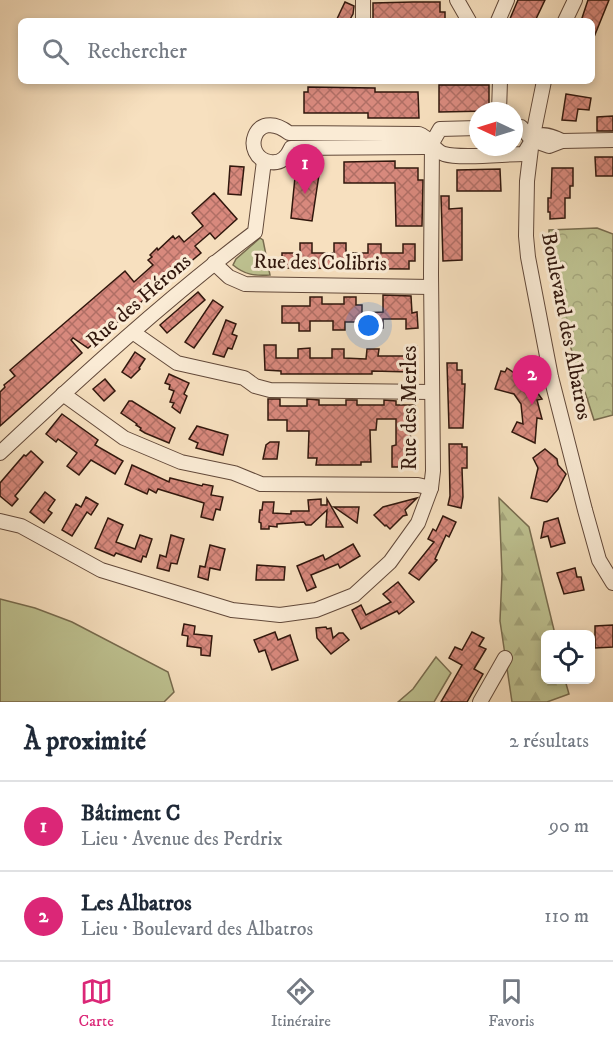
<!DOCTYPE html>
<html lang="fr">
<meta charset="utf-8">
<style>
:root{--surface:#fff;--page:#f2f2f3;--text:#1f2937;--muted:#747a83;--line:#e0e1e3;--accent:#db2777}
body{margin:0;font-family:"IM FELL DW Pica",serif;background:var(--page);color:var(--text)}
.controls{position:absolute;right:18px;bottom:18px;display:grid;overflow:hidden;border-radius:9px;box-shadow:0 3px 9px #0003}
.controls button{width:54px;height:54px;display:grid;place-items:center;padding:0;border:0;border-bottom:2px solid var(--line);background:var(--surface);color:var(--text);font:30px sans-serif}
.compass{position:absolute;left:469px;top:102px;width:54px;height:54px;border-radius:50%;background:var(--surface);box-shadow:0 3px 9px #0003;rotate:274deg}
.you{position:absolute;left:369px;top:326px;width:21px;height:21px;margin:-15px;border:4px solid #fff;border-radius:50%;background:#1a73e8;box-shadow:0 0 0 9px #1a73e833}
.badge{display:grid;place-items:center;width:39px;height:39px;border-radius:50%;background:var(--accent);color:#fff;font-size:20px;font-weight:700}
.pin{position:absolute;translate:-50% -50px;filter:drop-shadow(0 2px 3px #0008)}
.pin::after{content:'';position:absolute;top:32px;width:21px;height:18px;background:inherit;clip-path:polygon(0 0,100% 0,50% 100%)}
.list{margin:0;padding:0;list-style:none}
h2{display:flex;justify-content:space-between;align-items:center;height:78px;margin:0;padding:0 24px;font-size:26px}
h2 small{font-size:20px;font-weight:400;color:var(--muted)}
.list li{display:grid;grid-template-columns:39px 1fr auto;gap:18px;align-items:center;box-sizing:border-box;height:90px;padding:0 24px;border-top:2px solid var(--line)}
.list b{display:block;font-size:22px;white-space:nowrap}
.list p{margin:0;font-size:20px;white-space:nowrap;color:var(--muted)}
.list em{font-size:20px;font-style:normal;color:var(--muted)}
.icon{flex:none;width:33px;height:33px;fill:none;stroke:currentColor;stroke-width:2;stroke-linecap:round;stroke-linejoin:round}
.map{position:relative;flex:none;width:613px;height:702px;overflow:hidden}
.search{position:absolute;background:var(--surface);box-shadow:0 3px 9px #0003;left:18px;right:18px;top:18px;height:66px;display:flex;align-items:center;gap:15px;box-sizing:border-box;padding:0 21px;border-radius:9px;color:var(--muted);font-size:22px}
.sheet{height:258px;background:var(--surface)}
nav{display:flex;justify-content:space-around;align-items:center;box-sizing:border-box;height:84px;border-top:2px solid var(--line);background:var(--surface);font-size:16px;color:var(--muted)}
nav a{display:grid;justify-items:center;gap:3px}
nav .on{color:var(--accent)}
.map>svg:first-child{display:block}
</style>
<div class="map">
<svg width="613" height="702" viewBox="0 0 613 702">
<defs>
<pattern id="forest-firs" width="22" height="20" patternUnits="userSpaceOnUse" patternTransform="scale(1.5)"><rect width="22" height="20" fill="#bec291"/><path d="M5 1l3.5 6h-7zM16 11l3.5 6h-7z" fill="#a4a67c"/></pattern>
<pattern id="park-crowns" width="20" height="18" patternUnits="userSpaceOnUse" patternTransform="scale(1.5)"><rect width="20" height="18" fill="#bec291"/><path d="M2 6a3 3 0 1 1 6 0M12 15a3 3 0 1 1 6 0" fill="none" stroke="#a4a67c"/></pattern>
<pattern id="building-cross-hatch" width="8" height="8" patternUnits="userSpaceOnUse" patternTransform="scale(1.5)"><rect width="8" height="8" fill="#d8897d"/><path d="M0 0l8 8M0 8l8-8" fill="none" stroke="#b06f65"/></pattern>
</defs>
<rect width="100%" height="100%" fill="#f7e0bf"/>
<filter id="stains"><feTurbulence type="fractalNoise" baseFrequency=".00333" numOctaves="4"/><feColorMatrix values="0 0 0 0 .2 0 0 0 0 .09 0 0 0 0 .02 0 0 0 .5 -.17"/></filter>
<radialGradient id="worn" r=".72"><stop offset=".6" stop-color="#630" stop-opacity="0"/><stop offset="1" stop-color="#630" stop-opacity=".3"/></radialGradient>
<g fill="#bec291" stroke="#786c4f" stroke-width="1.5">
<path d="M260 238 263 240 270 275C255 276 245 275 233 265L236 259Z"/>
<path d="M0 599 35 608 72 622 168 672 174 692 164 702H0Z"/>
<path d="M436 657 451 673 434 702H398L413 689Z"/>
</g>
<path fill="url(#forest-firs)" stroke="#786c4f" stroke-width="1.5" d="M499 498 529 527 555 634H546V680H565L569 694 547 702H512L500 621 502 574Z"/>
<path fill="url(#park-crowns)" stroke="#786c4f" stroke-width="1.5" d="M597 228 613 234V415L594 420 559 311V286L549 234V230Z"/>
<g fill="url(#building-cross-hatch)" stroke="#31170d" stroke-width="1.5">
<path d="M518 0H545L535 21H509Z"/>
<path d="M588 0H609L592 42V21H581Z"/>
<path d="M345 2 354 6 353 14 349 21H336Z"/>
<path d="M413 2H440V12H445V21H373V3Z"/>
<path d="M439 85H489V111L439 112Z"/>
<path d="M308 87 375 88V92H418L419 118H368V113H304V92H308Z"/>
<path d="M566 94 591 98 589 110 578 109 576 121 562 120Z"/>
<path d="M613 116V131H597V117Z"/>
<path d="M595 157H613V176H596Z"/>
<path d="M395 161V168H418V180H423L422 226H396L395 183H344V162Z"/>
<path d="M230 166 244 167 241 195 228 194Z"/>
<path d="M298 166 320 168 312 221 291 218 296 167Z"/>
<path d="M552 168H573V186H570V198H565V218L550 219V212H548V198H551Z"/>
<path d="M500 169 501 191H457V170Z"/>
<path d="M214 193 237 219 215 239 210 233 195 246 201 253 177 273 173 269 154 286 156 289 88 348 73 338 71 340 82 353 0 426V392L5 387 4 385 15 376 10 370 125 271 134 282 153 265 148 260 152 257 150 255 157 248 158 250 173 236 175 239 179 236 184 242 203 226 192 213Z"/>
<path d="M441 196H449V209L462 208V260L443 261Z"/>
<path d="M300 243H312V253H334V243H346V253H368V244H381V253H403V244H415V261H409V269L282 268V253H300Z"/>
<path d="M198 292 205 300 167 333 160 325Z"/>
<path d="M383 295 411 296 412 313 417 312 418 328 406 329V319H383V328H372V322H345V330H333V321H310V331H299V323H282V306H310V297H322V304H344V297H356V305H362V313L383 312Z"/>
<path d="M213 300 223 307 194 348 185 342Z"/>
<path d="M226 320 236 324 232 334 237 336 232 349 228 348 224 357 213 354Z"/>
<path d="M264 345H276V358H298V349L310 348V358H332V349H344V358L366 359 367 349H379L378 356H405V346H417V363H411V372L372 371V374H281V371L265 370Z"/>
<path d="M135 352 145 359 139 368 140 369 131 378 122 372Z"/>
<path d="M447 363H457V370H462V384H465L463 428H449Z"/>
<path d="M507 368 524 380 526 377 542 399 537 400 542 419 537 418 535 443 512 432 517 422 523 424 521 404 514 394 495 389 501 371 505 372Z"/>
<path d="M169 374 189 383 184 394 187 396 180 413 172 407 174 403 170 402 174 391 169 389 170 385 165 383Z"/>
<path d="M105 379 115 391 104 401 93 389Z"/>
<path d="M268 399H280V406H307V399L319 400V405H346V400H357V405H384V400L396 401V405H415V428H410L411 445H416L417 464H400V467H392V446L396 445V419H377L376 430H370L371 462H361V465H316L317 458H308L309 431H287V420H268Z"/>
<path d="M129 401H132L175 428 169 443 145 433 140 430 141 428 136 425 137 424 121 413Z"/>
<path d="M62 414 98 440 95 445 123 461 115 474 91 460 79 475 67 466 77 453 58 439 56 442 46 434Z"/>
<path d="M197 426 228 435 223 455 196 448 198 443 189 439Z"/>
<path d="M270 442H279L277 459H263L266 445Z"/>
<path d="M449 444H462V447H467V468H462L463 497 461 508 448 505 450 496Z"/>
<path d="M545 449 557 459 558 465 566 474 558 489 547 502 531 498 538 468 533 458Z"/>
<path d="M31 451 43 462 15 496 18 499 12 506 0 496V483L24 455 26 456Z"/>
<path d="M132 465 169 482 170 478 202 486 203 484 213 486 211 495 223 497 220 510 216 509 213 520 201 517 204 503 158 489 156 493 149 489 147 494 125 484Z"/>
<path d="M45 492 55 500 48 510 52 513 44 523 30 512Z"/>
<path d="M86 497 98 504 91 515 87 512 72 536 62 530 76 504 81 507Z"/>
<path d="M417 498 405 510 407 515 403 516 390 529 386 525 385 526 374 515 383 507Z"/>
<path d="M321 499V505H327V499L343 527H326L327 510 311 525H306L304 522 277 524V527L269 526V529H261V523L259 522 260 510H262L263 502H274L273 513 291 514V511H309L308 500Z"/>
<path d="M334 507H359L357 523Z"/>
<path d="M443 516 456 522 449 537 446 535 435 559 437 560 419 580 409 573 434 542 428 539 433 529 436 531Z"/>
<path d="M108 518 123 525 116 542 135 549 140 535 152 539 146 557 143 556 141 562 116 553 114 556 95 548Z"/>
<path d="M558 518 565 543 551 547 548 536 541 538 544 522Z"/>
<path d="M171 535 184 539 177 564 171 563 169 571 157 568 160 555 166 557Z"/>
<path d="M353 544 360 556 340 568 338 564 311 575 316 587 307 591 297 566 323 555 325 560Z"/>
<path d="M210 545 225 549 220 570 210 568 208 580 198 577 200 566 205 567Z"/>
<path d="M257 565 285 567 284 580H256Z"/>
<path d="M575 568 577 577H581L584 590 564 594 557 573Z"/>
<path d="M398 582 414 602 399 614 397 611 361 629 352 610 361 605 366 615 391 602 383 594Z"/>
<path d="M184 624 195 626 194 634 212 636 210 656 201 655V648L187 646 188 636 182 635Z"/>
<path d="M613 625V647L595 648V626Z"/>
<path d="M326 627 327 629 331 628 333 638 339 633H343L349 640 331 654 317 638 316 628Z"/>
<path d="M275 632 278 640 290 635 298 660 272 670 265 650 259 652 254 640Z"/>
<path d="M472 632 484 638 479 646 486 649 474 669 483 674 467 702H441L462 665 449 658 455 647 462 650Z"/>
</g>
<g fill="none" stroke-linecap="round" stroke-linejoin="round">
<g stroke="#62493a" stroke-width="16">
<g id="minor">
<path d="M363 0V21"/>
<path d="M457 0 469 21"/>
<path d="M498 21 507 0"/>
<path d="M565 21 575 0"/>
<path d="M544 81 532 140 527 181 526 236 528 257 551 377 585 510 599 560 613 583"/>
<path d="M499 111 500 81"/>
<path d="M478 128 440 129 432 143 425 147 291 148C287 157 281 164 270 162 240 157 254 106 289 133L419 134C431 138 433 151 444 154 460 159 505 154 524 154 535 134 540 130 562 141"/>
<path d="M514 128 521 127 532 140 549 146 562 141 613 140"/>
<path d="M214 263 229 277 245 284 431 287"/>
<path d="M134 333 177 363 244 378 255 386 270 390 431 392"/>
<path d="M63 394 124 438 181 462 234 473 261 484 418 485 431 488"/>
<path d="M0 453C82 376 166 299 255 232L264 161"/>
<path d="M0 521 21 526 101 570 232 610 280 615 316 610 354 595 390 562 418 523 431 488 433 471 431 274 432 143"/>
<path d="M480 702 505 658"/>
</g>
</g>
<use href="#minor" stroke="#faebd5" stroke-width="14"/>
</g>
<g text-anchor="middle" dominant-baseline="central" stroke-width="6" stroke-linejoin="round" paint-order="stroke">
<g font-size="21" fill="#31170d" stroke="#faebd5">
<text transform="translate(320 263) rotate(1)">Rue des Colibris</text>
<text transform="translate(139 301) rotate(-41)">Rue des Hérons</text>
<text transform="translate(566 326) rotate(79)">Boulevard des Albatros</text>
<text transform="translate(410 408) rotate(-90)">Rue des Merles</text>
</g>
</g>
<rect width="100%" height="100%" filter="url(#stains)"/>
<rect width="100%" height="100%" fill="url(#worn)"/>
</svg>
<div class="controls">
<button><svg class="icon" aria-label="locate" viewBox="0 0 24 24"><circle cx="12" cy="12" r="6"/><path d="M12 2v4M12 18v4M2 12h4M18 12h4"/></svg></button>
</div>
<svg class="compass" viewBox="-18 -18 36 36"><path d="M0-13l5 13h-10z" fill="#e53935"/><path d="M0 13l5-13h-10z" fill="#747a83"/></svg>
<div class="you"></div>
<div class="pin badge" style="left:305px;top:194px">1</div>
<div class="pin badge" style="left:532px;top:405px">2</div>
<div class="search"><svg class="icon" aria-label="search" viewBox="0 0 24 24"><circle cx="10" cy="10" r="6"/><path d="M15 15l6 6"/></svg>Rechercher</div>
</div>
<section class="sheet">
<h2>À proximité<small>2 résultats</small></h2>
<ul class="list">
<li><span class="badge">1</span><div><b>Bâtiment C</b><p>Lieu · Avenue des Perdrix</p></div><em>90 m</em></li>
<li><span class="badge">2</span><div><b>Les Albatros</b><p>Lieu · Boulevard des Albatros</p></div><em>110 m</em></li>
</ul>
</section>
<nav>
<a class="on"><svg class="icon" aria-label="map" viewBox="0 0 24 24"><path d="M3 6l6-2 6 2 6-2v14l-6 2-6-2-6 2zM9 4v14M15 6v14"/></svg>Carte</a>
<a><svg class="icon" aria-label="directions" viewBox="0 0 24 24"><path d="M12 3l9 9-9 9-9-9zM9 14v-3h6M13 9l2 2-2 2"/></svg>Itinéraire</a>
<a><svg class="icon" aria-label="saved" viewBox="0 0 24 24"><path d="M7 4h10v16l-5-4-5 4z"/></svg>Favoris</a>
</nav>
